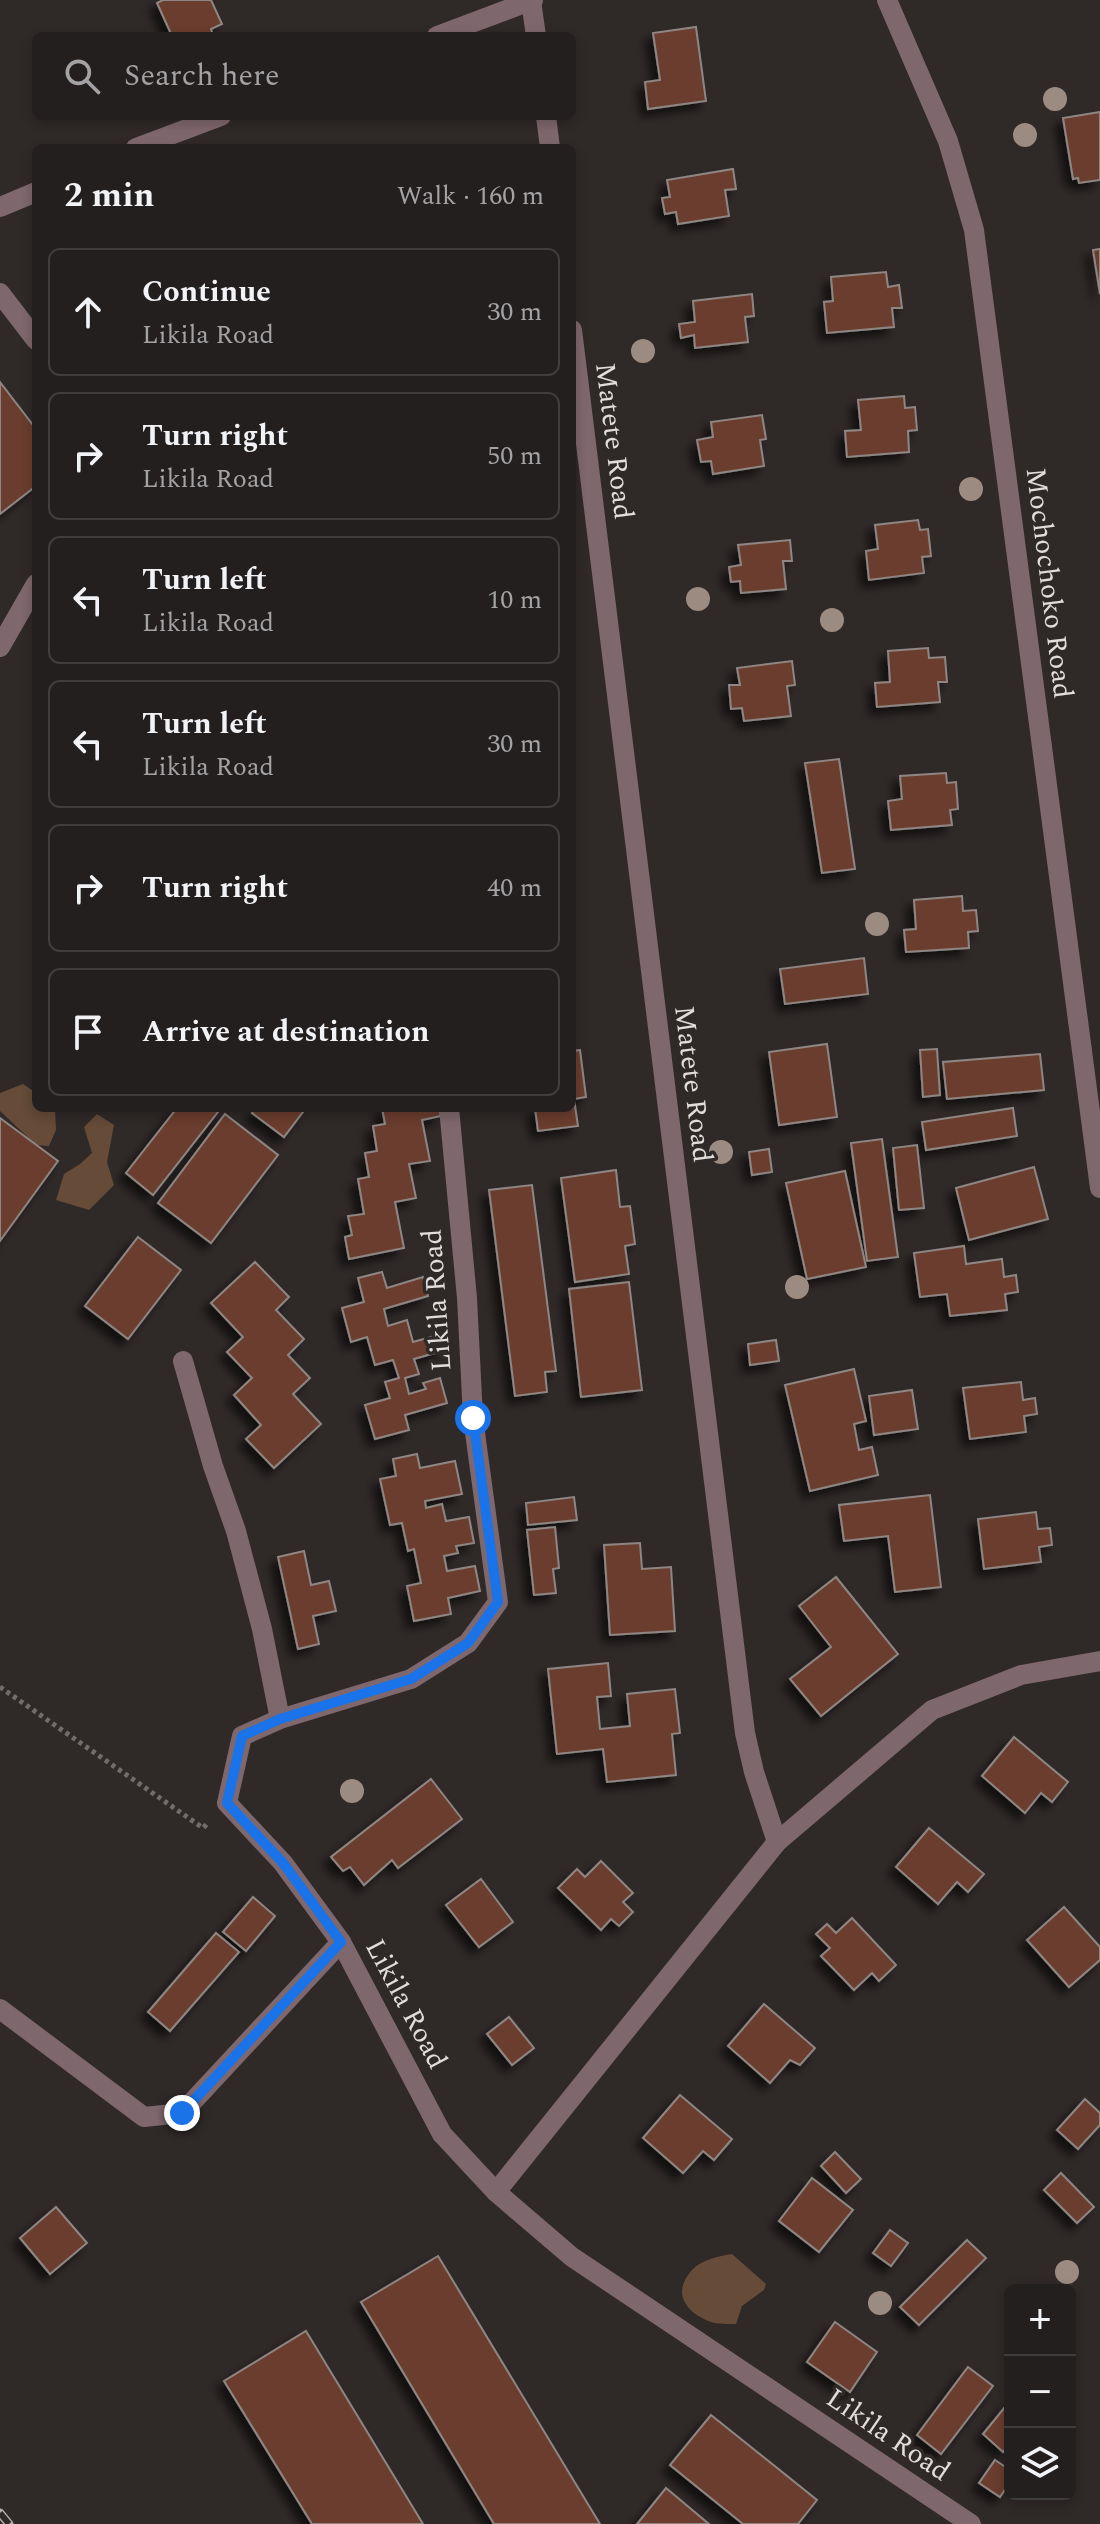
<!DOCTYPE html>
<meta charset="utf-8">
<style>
:root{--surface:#231f1e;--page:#2f2c2b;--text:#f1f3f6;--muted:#a3a2a4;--line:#403d3c}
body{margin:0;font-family:Spectral,serif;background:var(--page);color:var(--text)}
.controls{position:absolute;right:24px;bottom:24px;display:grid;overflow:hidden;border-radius:12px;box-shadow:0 4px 12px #0003}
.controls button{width:72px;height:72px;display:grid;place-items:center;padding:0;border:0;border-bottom:2px solid var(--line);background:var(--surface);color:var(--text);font:40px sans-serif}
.stop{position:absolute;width:24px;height:24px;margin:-18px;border:6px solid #1a73e8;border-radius:50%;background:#fff}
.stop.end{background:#1a73e8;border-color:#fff;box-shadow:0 2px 8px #0008}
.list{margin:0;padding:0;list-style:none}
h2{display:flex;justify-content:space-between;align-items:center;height:104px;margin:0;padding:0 32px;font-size:34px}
h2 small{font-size:26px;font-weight:400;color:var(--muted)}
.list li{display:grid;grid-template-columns:52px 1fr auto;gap:24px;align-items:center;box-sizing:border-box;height:128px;margin:0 16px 16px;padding:0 16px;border:2px solid var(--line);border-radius:12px}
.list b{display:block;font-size:30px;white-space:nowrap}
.list p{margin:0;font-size:26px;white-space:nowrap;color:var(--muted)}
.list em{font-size:26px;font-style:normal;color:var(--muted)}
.icon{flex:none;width:44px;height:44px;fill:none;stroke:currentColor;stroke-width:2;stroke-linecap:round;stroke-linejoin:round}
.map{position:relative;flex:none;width:1100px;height:2524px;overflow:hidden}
.search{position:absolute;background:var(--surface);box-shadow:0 4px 12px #0003;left:32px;top:32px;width:544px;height:88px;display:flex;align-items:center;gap:20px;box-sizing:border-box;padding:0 28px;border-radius:12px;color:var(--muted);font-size:30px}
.panel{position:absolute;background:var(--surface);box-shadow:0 4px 12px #0003;left:32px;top:144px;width:544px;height:968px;border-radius:12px}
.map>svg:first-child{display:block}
</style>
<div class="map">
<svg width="1100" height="2524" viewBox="0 0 1100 2524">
<defs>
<filter id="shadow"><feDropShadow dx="-7" dy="7" stdDeviation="4" flood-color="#0009"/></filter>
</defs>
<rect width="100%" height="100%" fill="#2f2928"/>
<g fill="#654b38">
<path d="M23 1084 36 1093V1108H52L55 1110 56 1130 49 1146 36 1145 0 1111V1093Z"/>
<path d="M97 1114 114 1125 107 1162 114 1185 89 1210 56 1200 64 1174 80 1164 92 1153 84 1127Z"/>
<path d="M732 2254 766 2284 764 2290 742 2306 736 2324C728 2324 718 2324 711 2322 686 2313 671 2293 692 2270 701 2260 719 2256 732 2254Z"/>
</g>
<g fill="#6b3e2f" stroke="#8e8683" stroke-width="2" filter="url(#shadow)">
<path d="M163 0H211L222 24 211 29 213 36H172L157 3Z"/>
<path d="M696 27 706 101 648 109 645 82 660 80 653 33Z"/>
<path d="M1100 112V180L1079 183 1078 178 1073 179 1063 118Z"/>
<path d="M733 169 736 189 725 190 729 216 678 224 676 212 665 214 662 198 670 197 667 180Z"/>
<path d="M1100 249V294L1093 250Z"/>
<path d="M886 272 888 287 899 285 902 308H892L894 327 827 333 824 302 833 301 831 277Z"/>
<path d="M752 294 754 316 745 317 748 342 695 348 694 335 681 338 679 324 695 322 693 301Z"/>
<path d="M0 382 36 429V486L0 514Z"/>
<path d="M904 396 905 408 915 407 917 430 908 431 909 452 847 457 845 431 861 430 858 400Z"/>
<path d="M762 415 766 439 760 440 764 466 713 474 711 461 701 462 697 440 713 437 711 422Z"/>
<path d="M918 520 920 530 928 529 931 556 922 557 924 573 869 580 866 551 878 549 875 525Z"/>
<path d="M790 540 792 561H783L786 589 741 593 740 581 731 582 729 567 741 565 738 545Z"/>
<path d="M928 648 929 658 945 657 947 682H938L940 702 877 707 875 683 890 682 888 651Z"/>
<path d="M792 661 795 685 787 686 791 716 744 721 742 708 731 709 729 685H740L737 668Z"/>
<path d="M839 759 855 869 822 873 805 763Z"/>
<path d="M946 773 947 783 956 782 958 809 950 810 952 825 891 830 888 801 902 799 900 776Z"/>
<path d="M962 896 963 911 976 910 978 931 968 932 969 948 906 952 904 930 916 929 914 900Z"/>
<path d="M864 958 868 994 785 1004 780 969Z"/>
<path d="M827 1044 837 1117 779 1125 769 1052Z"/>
<path d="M937 1049 940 1095 923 1097 920 1050Z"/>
<path d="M580 1050 586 1097 574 1099 578 1126 538 1131 535 1108H572V1051Z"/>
<path d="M1040 1054 1044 1090 947 1099 943 1062Z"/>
<path d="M177 1108H213L218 1112 153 1195 126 1173Z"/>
<path d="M256 1108H306L284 1137 252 1113Z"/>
<path d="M382 1108H439L441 1116 422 1120 430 1161 409 1164 416 1198 395 1202 404 1248 349 1259 345 1237 352 1235 348 1216 364 1214 358 1179 369 1177 365 1153 377 1151 373 1126 385 1124Z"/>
<path d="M1013 1108 1017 1136 926 1150 922 1122Z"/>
<path d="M225 1114 278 1155 211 1243 158 1203Z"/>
<path d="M0 1118 58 1161 0 1241Z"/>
<path d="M882 1139 898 1257 867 1261 851 1143Z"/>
<path d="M917 1145 924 1208 899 1210 893 1148Z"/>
<path d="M769 1149 772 1172 752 1175 749 1152Z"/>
<path d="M1034 1167 1048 1219 969 1240 956 1188Z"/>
<path d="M616 1170 620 1207 630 1206 635 1244 625 1246 629 1274 575 1282 561 1178Z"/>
<path d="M845 1171 866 1267 807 1279 786 1183Z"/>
<path d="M532 1185 556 1371 545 1372 547 1392 515 1396 489 1190Z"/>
<path d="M138 1237 181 1270 128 1339 85 1306Z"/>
<path d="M964 1246 966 1264 1002 1259 1004 1277 1016 1275 1018 1292 1005 1294 1007 1310 950 1316 947 1294 920 1297 914 1253Z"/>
<path d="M255 1262 289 1297 276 1310 304 1339 288 1355 310 1378 293 1394 321 1424 274 1468 246 1439 261 1425 234 1395 252 1378 227 1352 243 1337 211 1303Z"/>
<path d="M382 1272 387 1288 423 1277 428 1296 384 1309 388 1326 407 1320 413 1342 438 1335 442 1351 414 1359 419 1374 405 1378 409 1394 426 1389 423 1383 440 1378 447 1403 405 1415 409 1430 375 1439 365 1405 390 1398 385 1382 399 1378 393 1360 375 1365 367 1337 351 1342 342 1308 364 1302 358 1278Z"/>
<path d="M629 1282 642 1390 581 1397 569 1289Z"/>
<path d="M776 1340 779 1361 750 1365 748 1344Z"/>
<path d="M854 1369 866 1421 854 1424 859 1450 872 1447 878 1475 810 1491 785 1385Z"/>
<path d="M1021 1382 1023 1400 1035 1398 1037 1414 1024 1416 1026 1432 970 1439 963 1388Z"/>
<path d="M912 1390 918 1429 874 1435 869 1396Z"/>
<path d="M417 1454 420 1468 455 1461 462 1494 425 1501 426 1508 442 1504 446 1521 469 1517 474 1543 456 1546 458 1553 444 1556 447 1571 475 1566 480 1591 448 1598 451 1614 414 1621 407 1586 421 1583 414 1549 408 1551 402 1523 390 1525 380 1479 396 1476 393 1459Z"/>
<path d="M930 1495 941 1587 895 1592 888 1536 844 1541 839 1505Z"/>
<path d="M574 1497 577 1520 528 1525 526 1503Z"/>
<path d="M1036 1512 1038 1529 1050 1528 1052 1545 1039 1547 1041 1562 984 1569 978 1519Z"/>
<path d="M555 1527 559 1568 553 1569 556 1593 534 1595 527 1530Z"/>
<path d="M640 1543 642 1569 671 1567 675 1631 610 1635 604 1545Z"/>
<path d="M304 1551 311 1585 329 1581 336 1611 313 1616 319 1644 298 1649 278 1557Z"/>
<path d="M836 1577 898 1654 821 1716 790 1679 831 1647 799 1606Z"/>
<path d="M608 1663 611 1696 597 1697 600 1729 630 1726 627 1694 675 1689 680 1733 672 1734 676 1775 607 1782 603 1749 557 1754 548 1669Z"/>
<path d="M1014 1737 1068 1782 1052 1802 1041 1793 1025 1813 982 1776Z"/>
<path d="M431 1779 462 1819 398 1868 392 1860 364 1885 350 1867 343 1871 331 1857Z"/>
<path d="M929 1828 984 1874 968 1892 957 1882 938 1904 896 1867Z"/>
<path d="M601 1861 633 1893 623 1902 633 1912 619 1926 611 1919 601 1930 558 1888 577 1869 585 1877Z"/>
<path d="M481 1879 513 1922 479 1947 446 1905Z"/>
<path d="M253 1897 275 1916 246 1951 223 1932Z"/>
<path d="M1064 1907 1100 1947V1960L1069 1987 1027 1940Z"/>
<path d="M852 1918 896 1965 879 1981 872 1973 854 1990 821 1956 830 1948 816 1934 827 1924 836 1933Z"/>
<path d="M216 1933 239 1952 170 2031 148 2012Z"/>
<path d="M764 2004 815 2048 800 2065 790 2060 770 2083 728 2046Z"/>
<path d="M509 2017 534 2048 512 2065 487 2034Z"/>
<path d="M680 2095 732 2139 714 2160 703 2151 683 2173 643 2138Z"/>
<path d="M1085 2099 1100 2113V2125L1078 2149 1057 2130Z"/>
<path d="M835 2152 861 2179 846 2193 821 2166Z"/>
<path d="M1061 2173 1094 2207 1077 2223 1044 2190Z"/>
<path d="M812 2178 853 2210 819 2252 779 2221Z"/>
<path d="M56 2207 87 2243 50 2274 20 2238Z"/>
<path d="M890 2230 908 2243 891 2266 873 2253Z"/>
<path d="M967 2240 986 2258 919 2325 900 2307Z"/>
<path d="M438 2256 600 2524H494L361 2302Z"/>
<path d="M835 2322 877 2352 850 2392 807 2362Z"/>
<path d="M306 2331 423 2524H312L224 2381Z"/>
<path d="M968 2367 993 2386 941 2454 917 2435Z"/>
<path d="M1009 2402 1010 2443 1003 2452 983 2434Z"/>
<path d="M711 2415 817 2500 798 2524H743L670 2465Z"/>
<path d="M995 2460 1010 2470V2482L1000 2497 979 2483Z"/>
<path d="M666 2488 709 2524H637Z"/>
</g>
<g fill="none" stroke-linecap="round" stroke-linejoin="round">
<path stroke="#726d6c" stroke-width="5" stroke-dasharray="4 4" stroke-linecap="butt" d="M0 1687 203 1828 208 1823"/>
<g stroke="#7e676d" stroke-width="20">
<path d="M887 0 948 141 974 230 1100 1188"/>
<path d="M531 1 536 36"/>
<path d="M437 36 533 0"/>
<path d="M546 116 550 148"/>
<path d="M136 148 221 116"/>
<path d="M0 207 36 192"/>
<path d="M0 293 36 340"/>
<path d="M572 330 745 1733 754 1772 777 1842"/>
<path d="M0 647 36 584"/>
<path d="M449 1108 467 1298 473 1418 498 1602 468 1643 411 1679 280 1719 242 1736 227 1803 283 1863 341 1942 442 2134 496 2192 572 2257 971 2524"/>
<path d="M183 1361 213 1466 236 1531 262 1629 280 1719"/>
<path d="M0 2009 144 2117 182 2113 341 1942"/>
<path d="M496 2192 777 1842 932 1710 1021 1675 1100 1661"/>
</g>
<g stroke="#b5b0b0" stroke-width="9">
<path id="rail" d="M0 2513 9 2524"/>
</g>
<use href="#rail" stroke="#2f2928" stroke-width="6" stroke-dasharray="18" stroke-linecap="butt"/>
</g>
<g fill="#9c8b80">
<circle cx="1055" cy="99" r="12"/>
<circle cx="1025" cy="135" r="12"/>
<circle cx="643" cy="351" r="12"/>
<circle cx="971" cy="489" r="12"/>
<circle cx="698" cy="599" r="12"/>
<circle cx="832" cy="620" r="12"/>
<circle cx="877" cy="924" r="12"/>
<circle cx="721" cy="1152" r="12"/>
<circle cx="797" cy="1287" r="12"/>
<circle cx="352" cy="1791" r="12"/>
<circle cx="1067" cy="2272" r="12"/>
<circle cx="880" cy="2303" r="12"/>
</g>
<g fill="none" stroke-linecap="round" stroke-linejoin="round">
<path stroke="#1a73e8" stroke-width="10" d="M182 2113 341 1942 283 1863 227 1803 242 1736 280 1719 411 1679 468 1643 498 1602 473 1418"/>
</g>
<g text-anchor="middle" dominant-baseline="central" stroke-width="7" stroke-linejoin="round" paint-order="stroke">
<g font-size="28" fill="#e2dddd" stroke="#2f2928">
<text transform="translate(614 441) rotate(83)">Matete Road</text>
<text transform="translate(1049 583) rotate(83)">Mochochoko Road</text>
<text transform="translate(693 1084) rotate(83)">Matete Road</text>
<text transform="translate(437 1300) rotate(-94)">Likila Road</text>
<text transform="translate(406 2004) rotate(62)">Likila Road</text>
<text transform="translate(888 2435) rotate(34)">Likila Road</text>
</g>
</g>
</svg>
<div class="controls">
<button>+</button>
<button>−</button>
<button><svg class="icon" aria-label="layers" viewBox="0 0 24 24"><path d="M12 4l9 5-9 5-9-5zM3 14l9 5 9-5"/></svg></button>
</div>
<div class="stop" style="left:473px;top:1418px"></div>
<div class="stop end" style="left:182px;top:2113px"></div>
<div class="search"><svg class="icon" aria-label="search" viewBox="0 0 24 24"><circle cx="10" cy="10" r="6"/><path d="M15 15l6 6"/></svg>Search here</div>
<section class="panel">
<h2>2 min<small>Walk · 160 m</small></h2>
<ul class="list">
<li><svg class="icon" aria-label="ahead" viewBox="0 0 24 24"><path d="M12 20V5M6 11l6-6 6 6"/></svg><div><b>Continue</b><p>Likila Road</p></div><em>30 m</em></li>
<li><svg class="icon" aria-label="right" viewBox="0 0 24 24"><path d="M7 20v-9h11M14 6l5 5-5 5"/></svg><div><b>Turn right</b><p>Likila Road</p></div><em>50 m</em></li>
<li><svg class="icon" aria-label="left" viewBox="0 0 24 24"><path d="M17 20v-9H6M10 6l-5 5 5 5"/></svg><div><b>Turn left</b><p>Likila Road</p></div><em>10 m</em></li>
<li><svg class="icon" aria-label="left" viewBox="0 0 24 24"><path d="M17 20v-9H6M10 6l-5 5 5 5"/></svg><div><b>Turn left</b><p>Likila Road</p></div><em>30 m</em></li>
<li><svg class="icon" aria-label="right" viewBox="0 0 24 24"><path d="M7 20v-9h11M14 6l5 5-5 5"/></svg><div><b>Turn right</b></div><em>40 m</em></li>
<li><svg class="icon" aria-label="arrive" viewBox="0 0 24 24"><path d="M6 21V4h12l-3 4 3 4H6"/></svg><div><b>Arrive at destination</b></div></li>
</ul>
</section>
</div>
